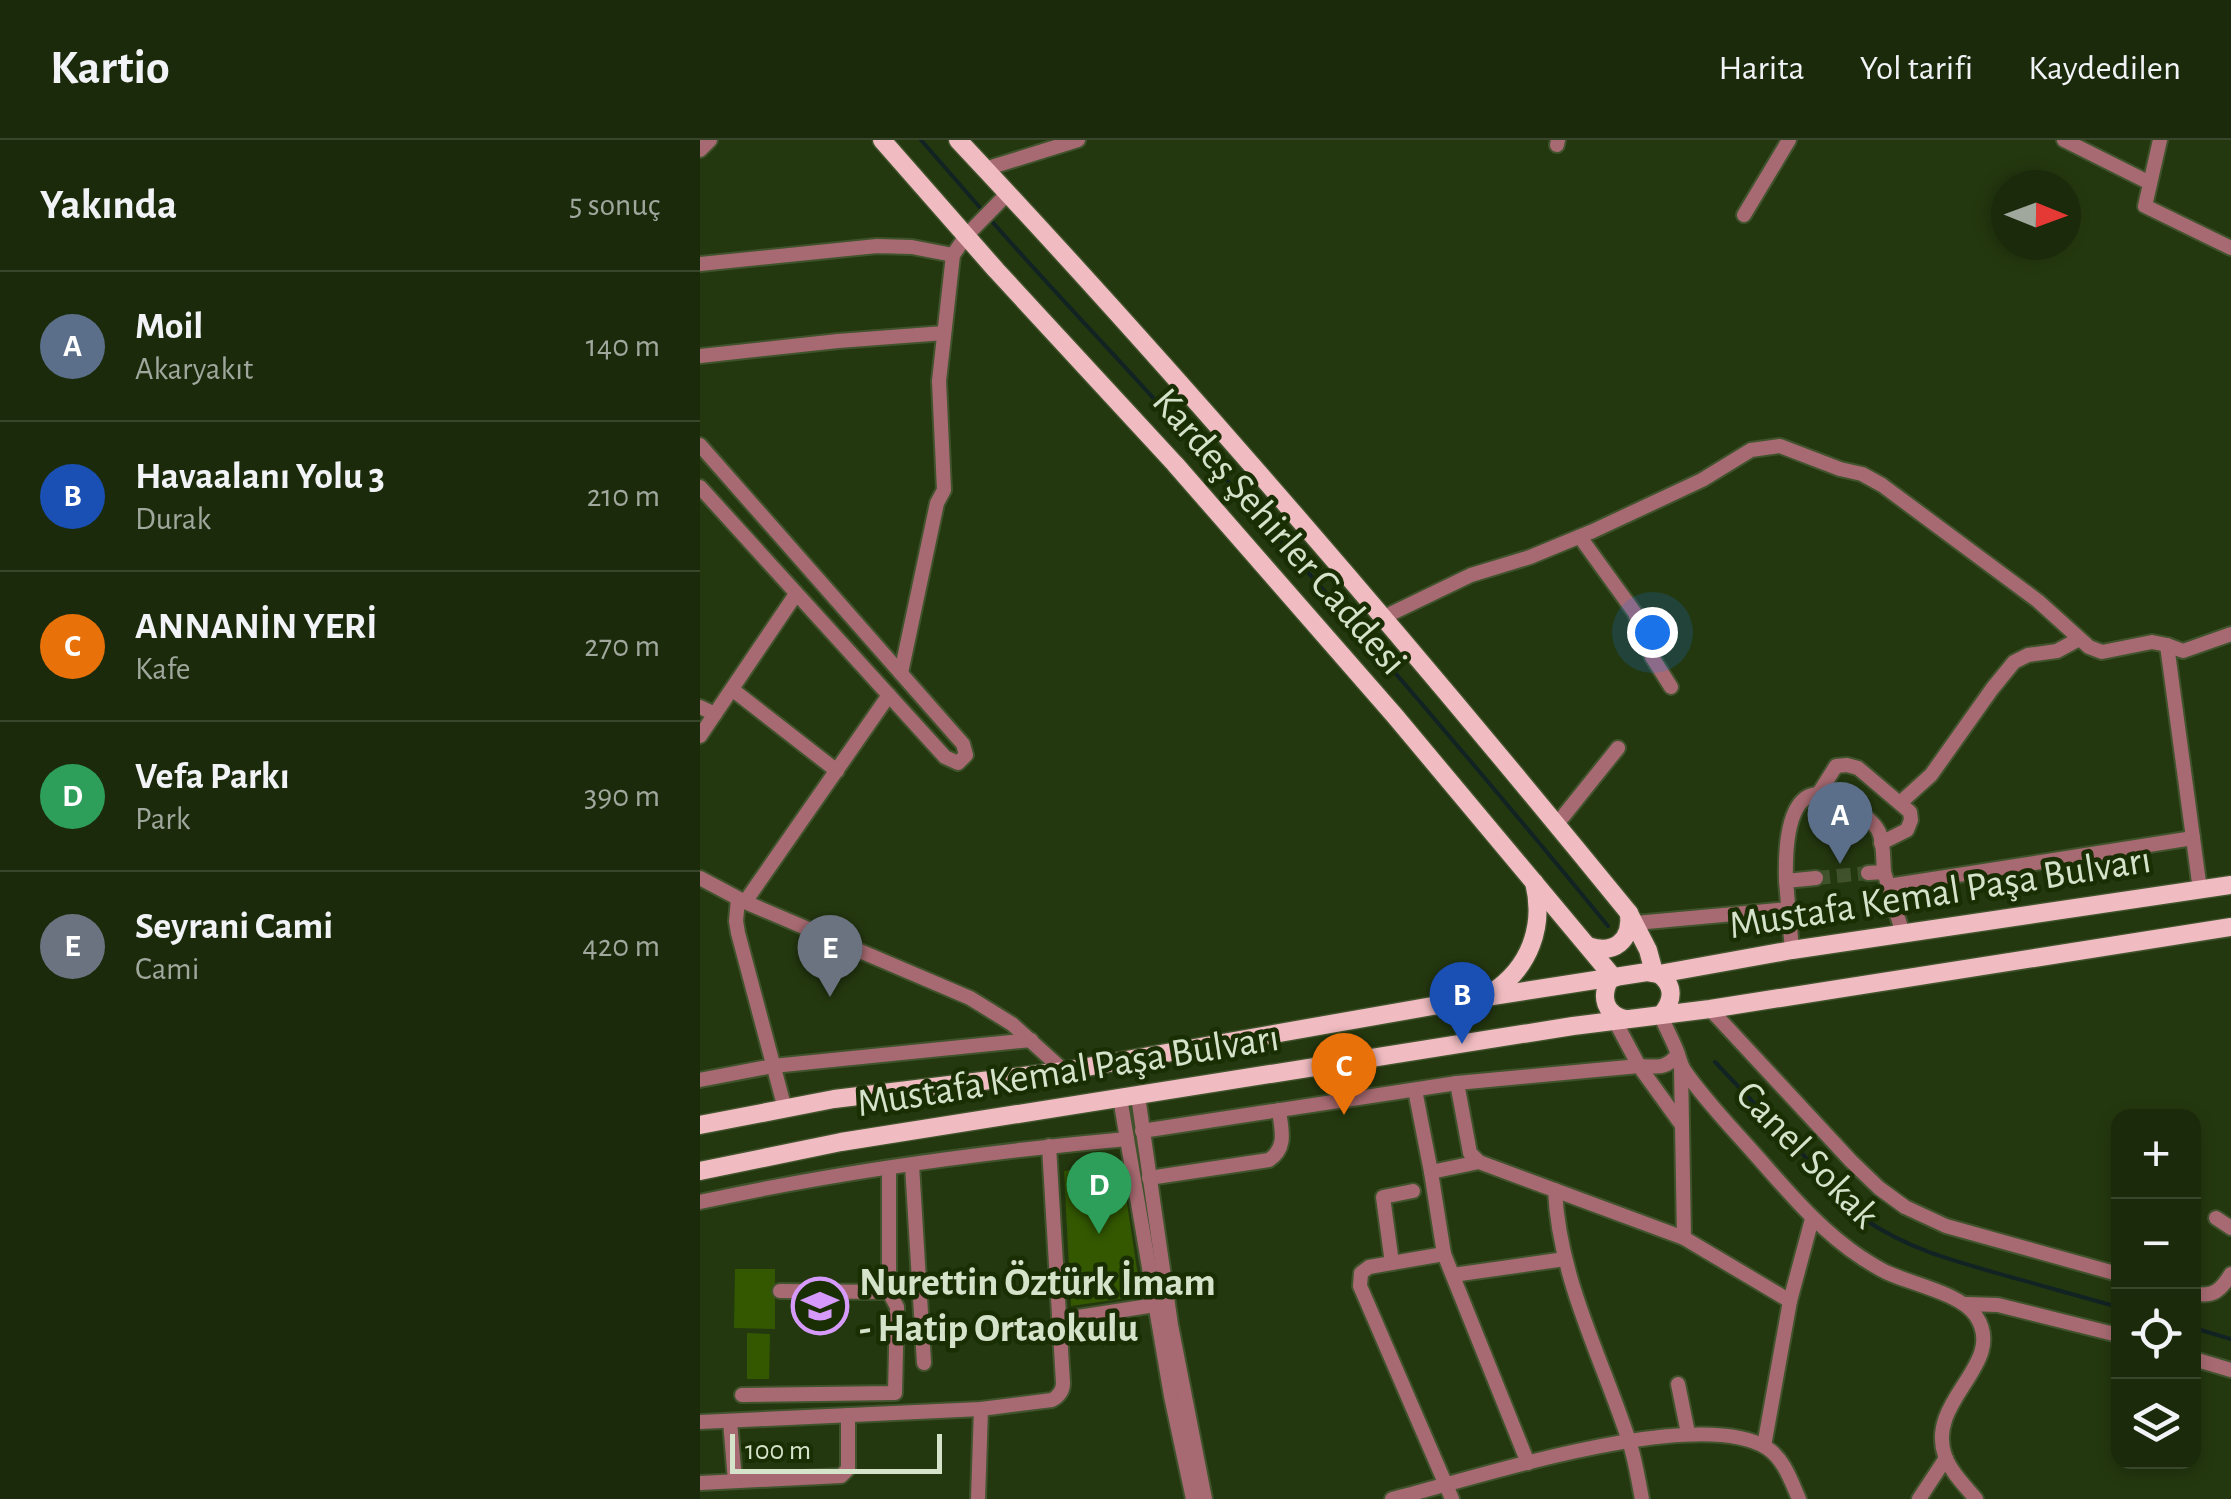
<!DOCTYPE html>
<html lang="tr">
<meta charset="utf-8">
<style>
:root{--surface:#1b2a0b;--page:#243214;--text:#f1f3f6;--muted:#a0a79d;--line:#39462c;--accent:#1a73e8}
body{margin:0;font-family:"Alegreya Sans",sans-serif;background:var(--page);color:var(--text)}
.controls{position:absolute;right:30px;bottom:30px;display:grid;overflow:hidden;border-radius:20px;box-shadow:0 5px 15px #0003}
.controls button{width:90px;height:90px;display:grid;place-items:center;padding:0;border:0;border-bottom:2px solid var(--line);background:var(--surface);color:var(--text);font:50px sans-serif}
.compass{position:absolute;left:1291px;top:30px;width:90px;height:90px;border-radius:50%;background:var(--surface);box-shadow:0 5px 15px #0003;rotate:91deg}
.scale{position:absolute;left:30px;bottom:25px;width:212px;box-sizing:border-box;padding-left:10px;border:5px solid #d5e3cb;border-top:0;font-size:28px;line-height:35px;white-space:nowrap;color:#d5e3cb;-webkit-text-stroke:8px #1a2e04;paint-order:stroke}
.you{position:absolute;left:952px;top:492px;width:35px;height:35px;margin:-25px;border:8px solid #fff;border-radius:50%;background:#1a73e8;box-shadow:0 0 0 15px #1a73e833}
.badge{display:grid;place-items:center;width:65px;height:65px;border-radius:50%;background:var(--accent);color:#fff;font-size:32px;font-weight:700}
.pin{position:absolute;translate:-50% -82px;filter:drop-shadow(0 2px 5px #0008)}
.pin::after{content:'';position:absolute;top:52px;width:35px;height:30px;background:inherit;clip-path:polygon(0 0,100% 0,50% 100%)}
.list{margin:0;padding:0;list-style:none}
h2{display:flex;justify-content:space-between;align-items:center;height:130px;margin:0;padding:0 40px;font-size:42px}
h2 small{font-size:32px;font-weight:400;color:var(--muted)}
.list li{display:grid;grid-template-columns:65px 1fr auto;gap:30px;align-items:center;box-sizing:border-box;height:150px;padding:0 40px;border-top:2px solid var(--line)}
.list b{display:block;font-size:38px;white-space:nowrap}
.list p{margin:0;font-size:32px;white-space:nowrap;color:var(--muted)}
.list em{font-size:32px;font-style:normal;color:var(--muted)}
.icon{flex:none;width:55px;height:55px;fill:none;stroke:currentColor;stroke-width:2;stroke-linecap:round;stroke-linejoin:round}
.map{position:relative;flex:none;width:1531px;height:1359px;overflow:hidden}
header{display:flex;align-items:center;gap:60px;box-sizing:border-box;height:140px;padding:0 50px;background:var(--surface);border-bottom:2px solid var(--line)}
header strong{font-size:48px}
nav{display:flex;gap:55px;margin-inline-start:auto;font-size:35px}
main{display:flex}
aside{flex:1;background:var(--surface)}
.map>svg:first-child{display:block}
</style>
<header>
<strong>Kartio</strong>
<nav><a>Harita</a><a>Yol tarifi</a><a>Kaydedilen</a></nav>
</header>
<main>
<aside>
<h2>Yakında<small>5 sonuç</small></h2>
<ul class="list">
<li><span class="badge" style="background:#5c6f8a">A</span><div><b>Moil</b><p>Akaryakıt</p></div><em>140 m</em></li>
<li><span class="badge" style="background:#1a4fb4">B</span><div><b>Havaalanı Yolu 3</b><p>Durak</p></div><em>210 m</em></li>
<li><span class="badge" style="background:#e8710a">C</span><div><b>ANNANİN YERİ</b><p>Kafe</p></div><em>270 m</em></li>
<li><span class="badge" style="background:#2e9e5b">D</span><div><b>Vefa Parkı</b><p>Park</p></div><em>390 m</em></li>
<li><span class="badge" style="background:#6b7280">E</span><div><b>Seyrani Cami</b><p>Cami</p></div><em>420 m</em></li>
</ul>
</aside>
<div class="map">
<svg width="1531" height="1359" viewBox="0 0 1531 1359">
<rect width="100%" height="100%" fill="#24380f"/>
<g fill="#335800">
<path d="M421 1023 441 1156 371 1166 364 1031Z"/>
<path d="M35 1129H75V1189L34 1188Z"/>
<path d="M47 1193 70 1194 69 1239H47Z"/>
</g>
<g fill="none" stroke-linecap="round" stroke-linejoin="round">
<g stroke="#122323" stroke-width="4">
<path d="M221 0 283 71"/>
<path d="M289 78C352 150 419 219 483 291 628 453 770 618 908 786"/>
<path d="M1015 922 1164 1079C1210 1110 1254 1121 1307 1136 1344 1146 1381 1157 1418 1167"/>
<path d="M1494 1188 1531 1199"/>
</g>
<path stroke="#3f522b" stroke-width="14" stroke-dasharray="14 7" stroke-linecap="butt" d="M1116 738 1168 733"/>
<g stroke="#40532d" stroke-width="18">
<g id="minor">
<path d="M1364 0 1450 43"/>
<path d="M1460 0 1445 66 1531 108"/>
<path d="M857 5 858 0"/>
<path d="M0 10 10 0"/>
<path d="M285 29 378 0"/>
<path d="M1044 75 1089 0"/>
<path d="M0 124 177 106 212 107 253 115"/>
<path d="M0 216 138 201 244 193"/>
<path d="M0 305 263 604 266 615 258 623 245 617 0 347"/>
<path d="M880 397 935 473 952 517 971 547"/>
<path d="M684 477 771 435 830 417 893 391 1002 340 1051 310 1080 306 1140 329 1162 334 1182 345 1338 461 1389 507 1402 512 1452 502 1467 505 1483 511 1531 494"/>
<path d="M1467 505 1500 750"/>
<path d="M201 533 237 363 244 350 239 241 253 115 266 96 308 53"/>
<path d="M33 550 137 631"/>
<path d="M0 567 15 574"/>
<path d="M0 596 96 454"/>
<path d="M1119 653 1136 626 1147 625 1158 628 1210 672 1211 680 1207 690 1181 703"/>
<path d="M1200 663 1231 635 1292 549 1314 522 1328 515 1357 511 1379 499"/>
<path d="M857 684 918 608"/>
<path d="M1168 733 1184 732 1203 794"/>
<path d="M0 738 45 762 270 858 312 884 364 931"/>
<path d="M1086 741C1085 706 1087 629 1143 662 1155 669 1173 679 1179 692 1184 703 1183 720 1184 732"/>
<path d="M1188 746 1493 698"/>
<path d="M38 759 36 781 38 793 85 969"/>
<path d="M45 762 189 555"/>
<path d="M936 783 1088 769"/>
<path d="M1092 810 1086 741 1116 738"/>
<path d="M1010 869 1151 1021 1179 1048 1205 1067 1246 1086 1418 1134"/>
<path d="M960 874C965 886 971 897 976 909 979 916 980 923 984 930 1004 959 1029 985 1053 1012 1087 1050 1118 1089 1162 1118 1170 1123 1179 1129 1188 1133 1212 1144 1262 1154 1276 1176 1308 1224 1225 1260 1245 1316 1251 1332 1265 1346 1276 1359"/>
<path d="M915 881 939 926 981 984"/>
<path d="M981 927 984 1098 1090 1161"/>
<path d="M0 940 73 926 331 900"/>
<path d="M757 943 770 1013 779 1022 984 1098"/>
<path d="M715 950 731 1032"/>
<path d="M438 956 471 1185 505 1359"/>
<path d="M420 958 471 1256 493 1359"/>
<path d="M442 991 757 943 939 926C957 927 967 929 978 914"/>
<path d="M779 1022 731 1032 744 1114 828 1323"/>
<path d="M212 1025 224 1223"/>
<path d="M449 1038 569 1020C588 1007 581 989 579 970"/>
<path d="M855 1050C859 1138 901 1216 928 1298 935 1317 938 1339 942 1359"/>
<path d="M0 1062C141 1031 283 1012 427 999"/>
<path d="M1516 1078 1531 1088"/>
<path d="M744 1114 669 1127 661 1133 660 1146 752 1359"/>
<path d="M692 1123 683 1057 713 1051"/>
<path d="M753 1135 865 1119"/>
<path d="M80 1151 189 1152"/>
<path d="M1494 1153C1513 1158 1521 1150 1531 1134"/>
<path d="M1266 1164 1298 1165 1418 1195"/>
<path d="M359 1180 455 1165"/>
<path d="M1494 1219 1531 1230"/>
<path d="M978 1244 988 1293"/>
<path d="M42 1255 195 1253 197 1167 189 1152V1028"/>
<path d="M30 1281 35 1341"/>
<path d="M0 1282 281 1269 352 1260C359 1256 363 1251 363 1243L349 1006"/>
<path d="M1064 1306 1090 1161 1112 1079"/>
<path d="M0 1343 141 1336 148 1329V1275"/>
<path d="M278 1359 281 1269"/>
<path d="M692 1359C773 1339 997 1264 1067 1308 1084 1319 1091 1341 1099 1359"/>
<path d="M1219 1359 1246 1318"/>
</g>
</g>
<g stroke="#40532d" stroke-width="21">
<g id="major">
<path d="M182 0 296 130 475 324 695 576 914 838"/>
<path d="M258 0C492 249 713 508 929 773L948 810 954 832"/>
<path d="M888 806C914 815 932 801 929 773"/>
<path d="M959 834C975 846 973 860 962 874"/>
<path d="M910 839C900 857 905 874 925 879"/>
<path d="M791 853C830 828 845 786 834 742"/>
<path d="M0 985 134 959 364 931 755 862 947 832 959 834 1092 810 1531 745"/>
<path d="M0 1031 141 1002 873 886 1010 869 1531 787"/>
</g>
</g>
<use href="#minor" stroke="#a86a72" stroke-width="14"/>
<use href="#major" stroke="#f0bcc1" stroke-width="18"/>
</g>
<defs>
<g id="school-ring" transform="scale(2.875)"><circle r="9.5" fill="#1a2e04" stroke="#d69bfa" stroke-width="1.5"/><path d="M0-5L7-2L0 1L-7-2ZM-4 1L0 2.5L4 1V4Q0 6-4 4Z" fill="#d69bfa"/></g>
</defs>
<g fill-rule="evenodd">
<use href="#school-ring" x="120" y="1166"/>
</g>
<g text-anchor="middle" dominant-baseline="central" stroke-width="9" stroke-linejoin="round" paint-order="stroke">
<g font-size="40" fill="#d5e3cb" stroke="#1a2e04">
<text transform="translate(579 392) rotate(49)">Kardeş Şehirler Caddesi</text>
<text transform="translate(1240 753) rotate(-9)">Mustafa Kemal Paşa Bulvarı</text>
<text transform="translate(368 931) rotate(-9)">Mustafa Kemal Paşa Bulvarı</text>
<text transform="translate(1107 1015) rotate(46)">Canel Sokak</text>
</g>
<g font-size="40" font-weight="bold" fill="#d5e3cb" stroke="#1a2e04" text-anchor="start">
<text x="159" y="1143">Nurettin Öztürk İmam<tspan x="159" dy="46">- Hatip Ortaokulu</tspan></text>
</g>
</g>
</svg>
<div class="controls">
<button>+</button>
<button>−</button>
<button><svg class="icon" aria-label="locate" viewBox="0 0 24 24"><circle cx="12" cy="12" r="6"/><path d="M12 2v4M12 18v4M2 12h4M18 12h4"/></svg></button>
<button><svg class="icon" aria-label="layers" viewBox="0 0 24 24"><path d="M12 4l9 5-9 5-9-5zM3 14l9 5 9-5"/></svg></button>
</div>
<svg class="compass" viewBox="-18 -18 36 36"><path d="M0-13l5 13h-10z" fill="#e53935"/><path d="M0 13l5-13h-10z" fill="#a0a79d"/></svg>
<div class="scale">100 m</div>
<div class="you"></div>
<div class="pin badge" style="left:1140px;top:724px;background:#5c6f8a">A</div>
<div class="pin badge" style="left:762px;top:904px;background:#1a4fb4">B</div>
<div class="pin badge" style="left:644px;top:975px;background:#e8710a">C</div>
<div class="pin badge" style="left:399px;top:1094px;background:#2e9e5b">D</div>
<div class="pin badge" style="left:130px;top:857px;background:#6b7280">E</div>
</div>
</main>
